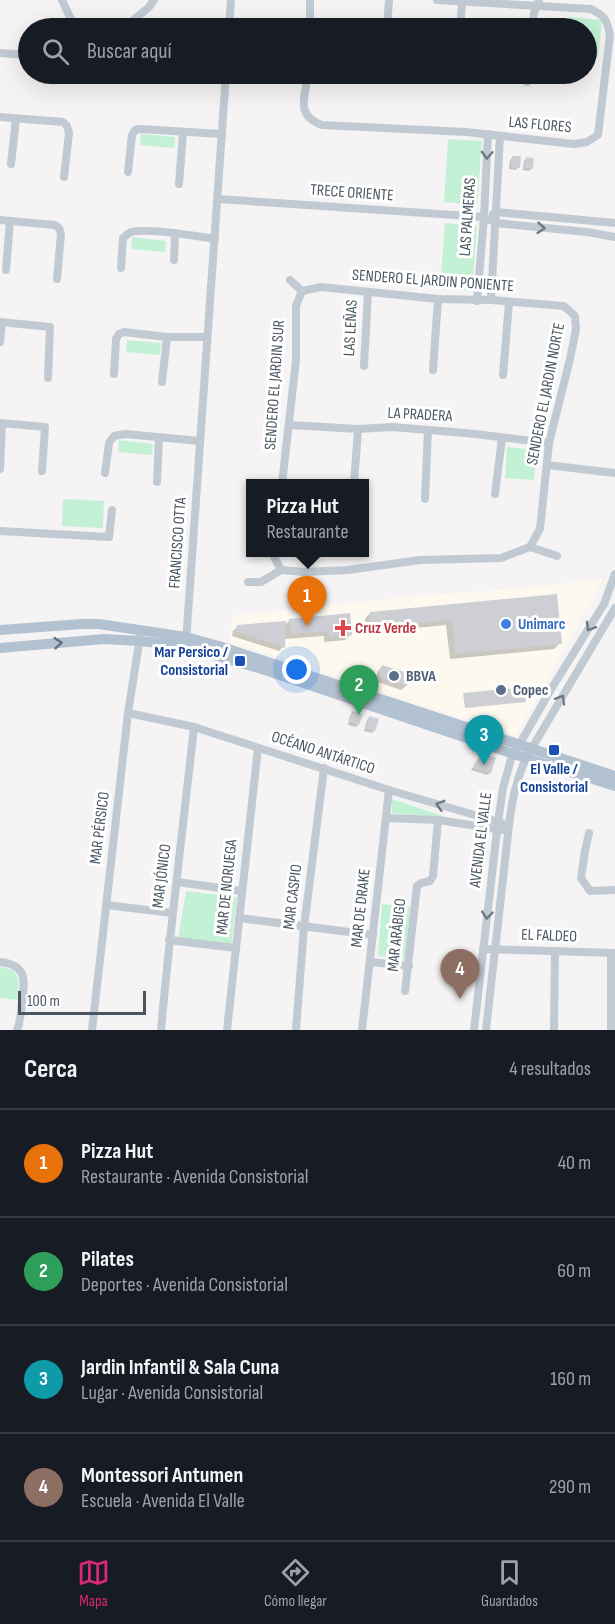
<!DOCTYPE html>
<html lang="es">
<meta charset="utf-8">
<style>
:root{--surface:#171b24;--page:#242831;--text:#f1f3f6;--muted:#9ea1a6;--line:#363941;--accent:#db2777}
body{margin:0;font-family:"Sofia Sans Condensed",sans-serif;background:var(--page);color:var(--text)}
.scale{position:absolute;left:18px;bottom:15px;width:128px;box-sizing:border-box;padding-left:6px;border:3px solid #4a5661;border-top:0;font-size:16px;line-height:21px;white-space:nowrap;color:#4a5661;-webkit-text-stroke:4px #fff;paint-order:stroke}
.you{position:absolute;left:297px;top:670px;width:21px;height:21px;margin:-15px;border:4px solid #fff;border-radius:50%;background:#1a73e8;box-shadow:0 0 0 9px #1a73e833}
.badge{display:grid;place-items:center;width:39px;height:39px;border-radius:50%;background:var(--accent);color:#fff;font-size:20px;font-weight:700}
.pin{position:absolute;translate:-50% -50px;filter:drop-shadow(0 2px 3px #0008)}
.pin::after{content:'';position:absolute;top:32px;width:21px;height:18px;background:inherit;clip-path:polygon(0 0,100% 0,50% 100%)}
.popup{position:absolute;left:246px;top:479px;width:123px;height:78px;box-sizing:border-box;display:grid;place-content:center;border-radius:0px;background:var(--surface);filter:drop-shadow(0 2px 4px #0005);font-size:20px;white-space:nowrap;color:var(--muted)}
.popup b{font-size:22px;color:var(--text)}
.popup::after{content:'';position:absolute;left:50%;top:100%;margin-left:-12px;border:12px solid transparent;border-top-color:var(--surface)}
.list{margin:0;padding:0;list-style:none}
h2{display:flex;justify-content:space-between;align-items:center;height:78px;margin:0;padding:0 24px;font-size:26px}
h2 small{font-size:20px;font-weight:400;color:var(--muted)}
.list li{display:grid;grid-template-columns:39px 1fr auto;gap:18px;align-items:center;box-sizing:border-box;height:108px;padding:0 24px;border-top:2px solid var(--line)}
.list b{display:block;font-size:22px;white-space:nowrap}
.list p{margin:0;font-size:20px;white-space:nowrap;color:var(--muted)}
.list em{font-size:20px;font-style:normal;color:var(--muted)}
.icon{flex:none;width:33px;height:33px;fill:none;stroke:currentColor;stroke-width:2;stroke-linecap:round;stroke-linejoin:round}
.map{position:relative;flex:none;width:615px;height:1030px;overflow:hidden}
.search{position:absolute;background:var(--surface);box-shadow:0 6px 24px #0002;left:18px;right:18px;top:18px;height:66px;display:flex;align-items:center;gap:15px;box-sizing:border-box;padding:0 21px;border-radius:33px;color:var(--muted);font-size:22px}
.sheet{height:510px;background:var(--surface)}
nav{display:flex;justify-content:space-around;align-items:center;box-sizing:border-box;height:84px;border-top:2px solid var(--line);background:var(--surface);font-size:16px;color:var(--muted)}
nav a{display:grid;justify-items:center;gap:3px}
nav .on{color:var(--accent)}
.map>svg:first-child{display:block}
</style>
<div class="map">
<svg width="615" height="1030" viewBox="0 0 615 1030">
<rect width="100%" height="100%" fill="#f5f3f3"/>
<path fill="#fdf9ef" d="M603 579 516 736 229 641 233 616 414 596 515 589Z"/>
<g fill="#c3f1d5">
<path d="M569 17 602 20 598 57 587 56 586 28H568Z"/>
<path d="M141 134 175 137 174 148 140 145Z"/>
<path d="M448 139 482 141 477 205 444 202Z"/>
<path d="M445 223 477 226 472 291 440 289Z"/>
<path d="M132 237 166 241 165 252 131 249Z"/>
<path d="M127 340 161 343 160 355 126 352Z"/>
<path d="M119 440 153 444 152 455 118 452Z"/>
<path d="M507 447 537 450 534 480 505 478Z"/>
<path d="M63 499 104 501 103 528 62 526Z"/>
<path d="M392 799 449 818 392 813Z"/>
<path d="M186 891 237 897 231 947 178 939Z"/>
<path d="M382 904 410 907 406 959 378 956Z"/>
<path d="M0 967C23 970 19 981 17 1000L0 998Z"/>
</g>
<g fill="#0003">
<path d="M513 157 518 167 516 170 509 169 510 160Z"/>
<path d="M526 159 532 168 529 171 523 170 524 161Z"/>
<path d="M556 596 560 643 554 649 450 659 446 625 366 633 365 619 370 613Z"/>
<path d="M290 620 351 634 345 640 324 642V636L284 639 283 647 279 651 232 636 233 631 238 626H284Z"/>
<path d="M382 666 406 686 401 690 375 681 378 671Z"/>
<path d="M353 713 358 725 356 727 348 725 350 715Z"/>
<path d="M369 718 374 730 372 733 364 731 367 720Z"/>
<path d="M481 755 490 773 487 775 471 770Z"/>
</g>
<g fill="#cdcfd5">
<path d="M512 156H521L520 168 511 167Z"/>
<path d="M526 157 534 158 533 169 525 168Z"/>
<path d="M557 594 562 644 455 654 452 620 371 628 370 612Z"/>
<path d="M350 613 352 635 329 637V631L291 634 289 619Z"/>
<path d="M286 621 285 648 235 631 237 625Z"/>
<path d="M382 665 411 674 407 686 378 677Z"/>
<path d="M525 687 526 702 465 708 463 693Z"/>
<path d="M352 711 363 714 359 725 349 722Z"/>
<path d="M369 716 379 719 375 731 366 729Z"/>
<path d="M481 753 496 758 491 773 473 768 475 762 478 763Z"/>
</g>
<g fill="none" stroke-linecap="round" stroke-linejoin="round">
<g stroke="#c1cad2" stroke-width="8">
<path d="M62 0 75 28"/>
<path d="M124 28 149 7 154 0"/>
<path d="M229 28 231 0"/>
<path d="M310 28V0"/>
<path d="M387 28 389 0"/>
<path d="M460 28 462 2"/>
<path d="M532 28 534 13 539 0"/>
<path d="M0 53 28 55"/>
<path d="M308 74C305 97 295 115 322 125L466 132 574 144 587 142 598 135 610 35C607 20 605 16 591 9L437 0"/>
<path d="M527 82 528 74"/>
<path d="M0 117 63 122 67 126 69 133 64 177"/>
<path d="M11 164 16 119"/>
<path d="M128 172 132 135 135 130 140 129 222 134"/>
<path d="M179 184 183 133"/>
<path d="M218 199 484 217 496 223 587 232 615 237"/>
<path d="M493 214 496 212 615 223"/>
<path d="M0 220 55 225 59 228 61 234 57 279"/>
<path d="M174 260 175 233"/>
<path d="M121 268 123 238C127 234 127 234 131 232 147 228 198 236 215 239"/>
<path d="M6 270 10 221"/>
<path d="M290 280 302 291 321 287 438 299 491 300 564 306 575 316 576 329 570 359 549 443 540 529 530 547"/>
<path d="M491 300 500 136"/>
<path d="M477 301 484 217 488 134"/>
<path d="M0 322 50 327 48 378"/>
<path d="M0 342 2 322"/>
<path d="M364 366 368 292"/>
<path d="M433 370 438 299"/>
<path d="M114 374 116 339 119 334 124 332 167 337H203L207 336"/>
<path d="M503 375 509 302"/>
<path d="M162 382 167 337"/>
<path d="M0 423 45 427 42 471"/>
<path d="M289 425 358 429 392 427 466 433 549 443"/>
<path d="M547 465 615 473"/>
<path d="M0 469 2 423"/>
<path d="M105 473 109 443 114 436 125 434 200 441"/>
<path d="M157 482 159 437"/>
<path d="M282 484 296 360V306L302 291"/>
<path d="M354 484 358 429"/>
<path d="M495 494 502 438"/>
<path d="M425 499 428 430"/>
<path d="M0 531 109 537 112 510"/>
<path d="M275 552 274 557 281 570"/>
<path d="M248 582H261L281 570 305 572 348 570 420 560 501 558 530 547 557 556"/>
<path d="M186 642 226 74"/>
<path d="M128 713 194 727 389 790 502 823"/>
<path d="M386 818 438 820 502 830"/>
<path d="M589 833 585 851 581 878 590 891 615 890"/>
<path d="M177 882 242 891"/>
<path d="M106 905 172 913"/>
<path d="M239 918 373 935"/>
<path d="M169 940 236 948"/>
<path d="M483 949 615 953"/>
<path d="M611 953V1030"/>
<path d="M0 962C27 965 25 979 22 1001 21 1011 21 1021 17 1030"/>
<path d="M370 962 409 966"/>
<path d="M405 991 417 886 421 883 430 881 433 876 438 820"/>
<path d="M92 1030 128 713 140 637"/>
<path d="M161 1030C170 929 183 828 194 727"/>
<path d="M227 1030 258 748"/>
<path d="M296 1030 304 927 324 768"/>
<path d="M362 1030 389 790"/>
<path d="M474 1030 498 822 503 788 511 759 550 691 604 604 615 574"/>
<path d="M486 1030 509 825C512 800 516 781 526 758L615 608"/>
<path d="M554 1030 555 951"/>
</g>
<g stroke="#b3c2d1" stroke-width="10">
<path d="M0 630 82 624H99L186 637 219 646 615 776"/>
<path d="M0 648 104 639 139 641 178 645 265 670 514 754 615 786"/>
</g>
</g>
<defs><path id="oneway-chevron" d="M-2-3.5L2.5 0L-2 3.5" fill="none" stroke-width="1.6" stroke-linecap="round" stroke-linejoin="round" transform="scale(1.5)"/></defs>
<g stroke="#6e7983">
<use href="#oneway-chevron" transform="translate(487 155) rotate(93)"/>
<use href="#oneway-chevron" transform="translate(541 228) rotate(5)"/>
<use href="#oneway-chevron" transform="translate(590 627) rotate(121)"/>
<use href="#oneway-chevron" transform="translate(561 699) rotate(-59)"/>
<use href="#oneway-chevron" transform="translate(440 805) rotate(-164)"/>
<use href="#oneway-chevron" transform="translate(487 915) rotate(96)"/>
</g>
<use stroke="#64717d" href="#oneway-chevron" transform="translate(58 643) rotate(-5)"/>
<circle fill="#3f7fe0" stroke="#fff" stroke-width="2" cx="506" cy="624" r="6"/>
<path fill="#e0444e" stroke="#fff" stroke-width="2" d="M340 619h6v6h6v6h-6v6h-6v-6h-6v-6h6z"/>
<g fill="#1a4fb4" stroke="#fff" stroke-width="2">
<rect x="234" y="655" width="12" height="12" rx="3"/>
<rect x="548" y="744" width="12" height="12" rx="3"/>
</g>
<g fill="#5c6f8a" stroke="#fff" stroke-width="2">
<circle cx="394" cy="676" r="6"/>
<circle cx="501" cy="690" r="6"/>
</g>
<g text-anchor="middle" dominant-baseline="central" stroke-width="6" stroke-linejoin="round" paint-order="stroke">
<g font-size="16" fill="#4a5661" stroke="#fff">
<text transform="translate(540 125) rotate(5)">LAS FLORES</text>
<text transform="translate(352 193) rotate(4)">TRECE ORIENTE</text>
<text transform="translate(468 217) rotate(-86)">LAS PALMERAS</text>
<text transform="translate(433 281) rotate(4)">SENDERO EL JARDIN PONIENTE</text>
<text transform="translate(351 328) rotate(-87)">LAS LEÑAS</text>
<text transform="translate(275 385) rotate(-86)">SENDERO EL JARDIN SUR</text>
<text transform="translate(546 394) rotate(-79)">SENDERO EL JARDIN NORTE</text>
<text transform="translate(420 415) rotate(3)">LA PRADERA</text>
<text transform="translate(178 543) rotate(-86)">FRANCISCO OTTA</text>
<text transform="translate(323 753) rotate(18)">OCÉANO ANTÁRTICO</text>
<text transform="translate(100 828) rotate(-83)">MAR PÉRSICO</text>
<text transform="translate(481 840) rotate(-83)">AVENIDA EL VALLE</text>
<text transform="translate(162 876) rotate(-83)">MAR JÓNICO</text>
<text transform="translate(227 887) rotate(-84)">MAR DE NORUEGA</text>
<text transform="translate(293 897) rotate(-83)">MAR CASPIO</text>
<text transform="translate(361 908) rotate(-84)">MAR DE DRAKE</text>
<text transform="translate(397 935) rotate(-84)">MAR ARÁBIGO</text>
<text transform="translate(549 936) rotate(2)">EL FALDEO</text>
</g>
<g font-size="16" font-weight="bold" fill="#366cbe" stroke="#fff" text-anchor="start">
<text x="518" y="624">Unimarc</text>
</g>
<g font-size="16" font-weight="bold" fill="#be3a42" stroke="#fff" text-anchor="start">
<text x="355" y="628">Cruz Verde</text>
</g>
<g font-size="16" font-weight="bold" fill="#164399" stroke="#fff" text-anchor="end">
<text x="228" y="652">Mar Persico /<tspan x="228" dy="18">Consistorial</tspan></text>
<text x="554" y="769" text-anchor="middle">El Valle /<tspan x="554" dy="18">Consistorial</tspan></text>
</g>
<g font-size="16" font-weight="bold" fill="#4e5e75" stroke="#fff" text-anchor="start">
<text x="406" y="676">BBVA</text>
<text x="513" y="690">Copec</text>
</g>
</g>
</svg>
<div class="scale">100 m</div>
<div class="you"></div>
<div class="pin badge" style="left:307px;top:626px;background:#e8710a">1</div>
<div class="popup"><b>Pizza Hut</b>Restaurante</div>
<div class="pin badge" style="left:359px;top:715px;background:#2e9e5b">2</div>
<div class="pin badge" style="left:484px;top:765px;background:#0f9aa8">3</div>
<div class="pin badge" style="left:460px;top:999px;background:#8d6e63">4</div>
<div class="search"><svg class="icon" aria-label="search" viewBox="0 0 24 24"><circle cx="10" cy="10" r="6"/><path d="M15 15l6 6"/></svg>Buscar aquí</div>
</div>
<section class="sheet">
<h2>Cerca<small>4 resultados</small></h2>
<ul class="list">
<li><span class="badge" style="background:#e8710a">1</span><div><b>Pizza Hut</b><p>Restaurante · Avenida Consistorial</p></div><em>40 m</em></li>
<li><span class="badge" style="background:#2e9e5b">2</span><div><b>Pilates</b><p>Deportes · Avenida Consistorial</p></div><em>60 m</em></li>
<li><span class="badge" style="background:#0f9aa8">3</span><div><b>Jardin Infantil &amp; Sala Cuna</b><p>Lugar · Avenida Consistorial</p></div><em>160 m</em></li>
<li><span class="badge" style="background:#8d6e63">4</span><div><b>Montessori Antumen</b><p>Escuela · Avenida El Valle</p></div><em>290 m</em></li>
</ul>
</section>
<nav>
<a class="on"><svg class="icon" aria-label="map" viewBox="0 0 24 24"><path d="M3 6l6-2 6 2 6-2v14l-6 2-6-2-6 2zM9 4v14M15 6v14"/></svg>Mapa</a>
<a><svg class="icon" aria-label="directions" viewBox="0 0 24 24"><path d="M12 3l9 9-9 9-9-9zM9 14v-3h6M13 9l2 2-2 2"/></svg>Cómo llegar</a>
<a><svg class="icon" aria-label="saved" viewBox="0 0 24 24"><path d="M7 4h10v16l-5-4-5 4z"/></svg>Guardados</a>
</nav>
